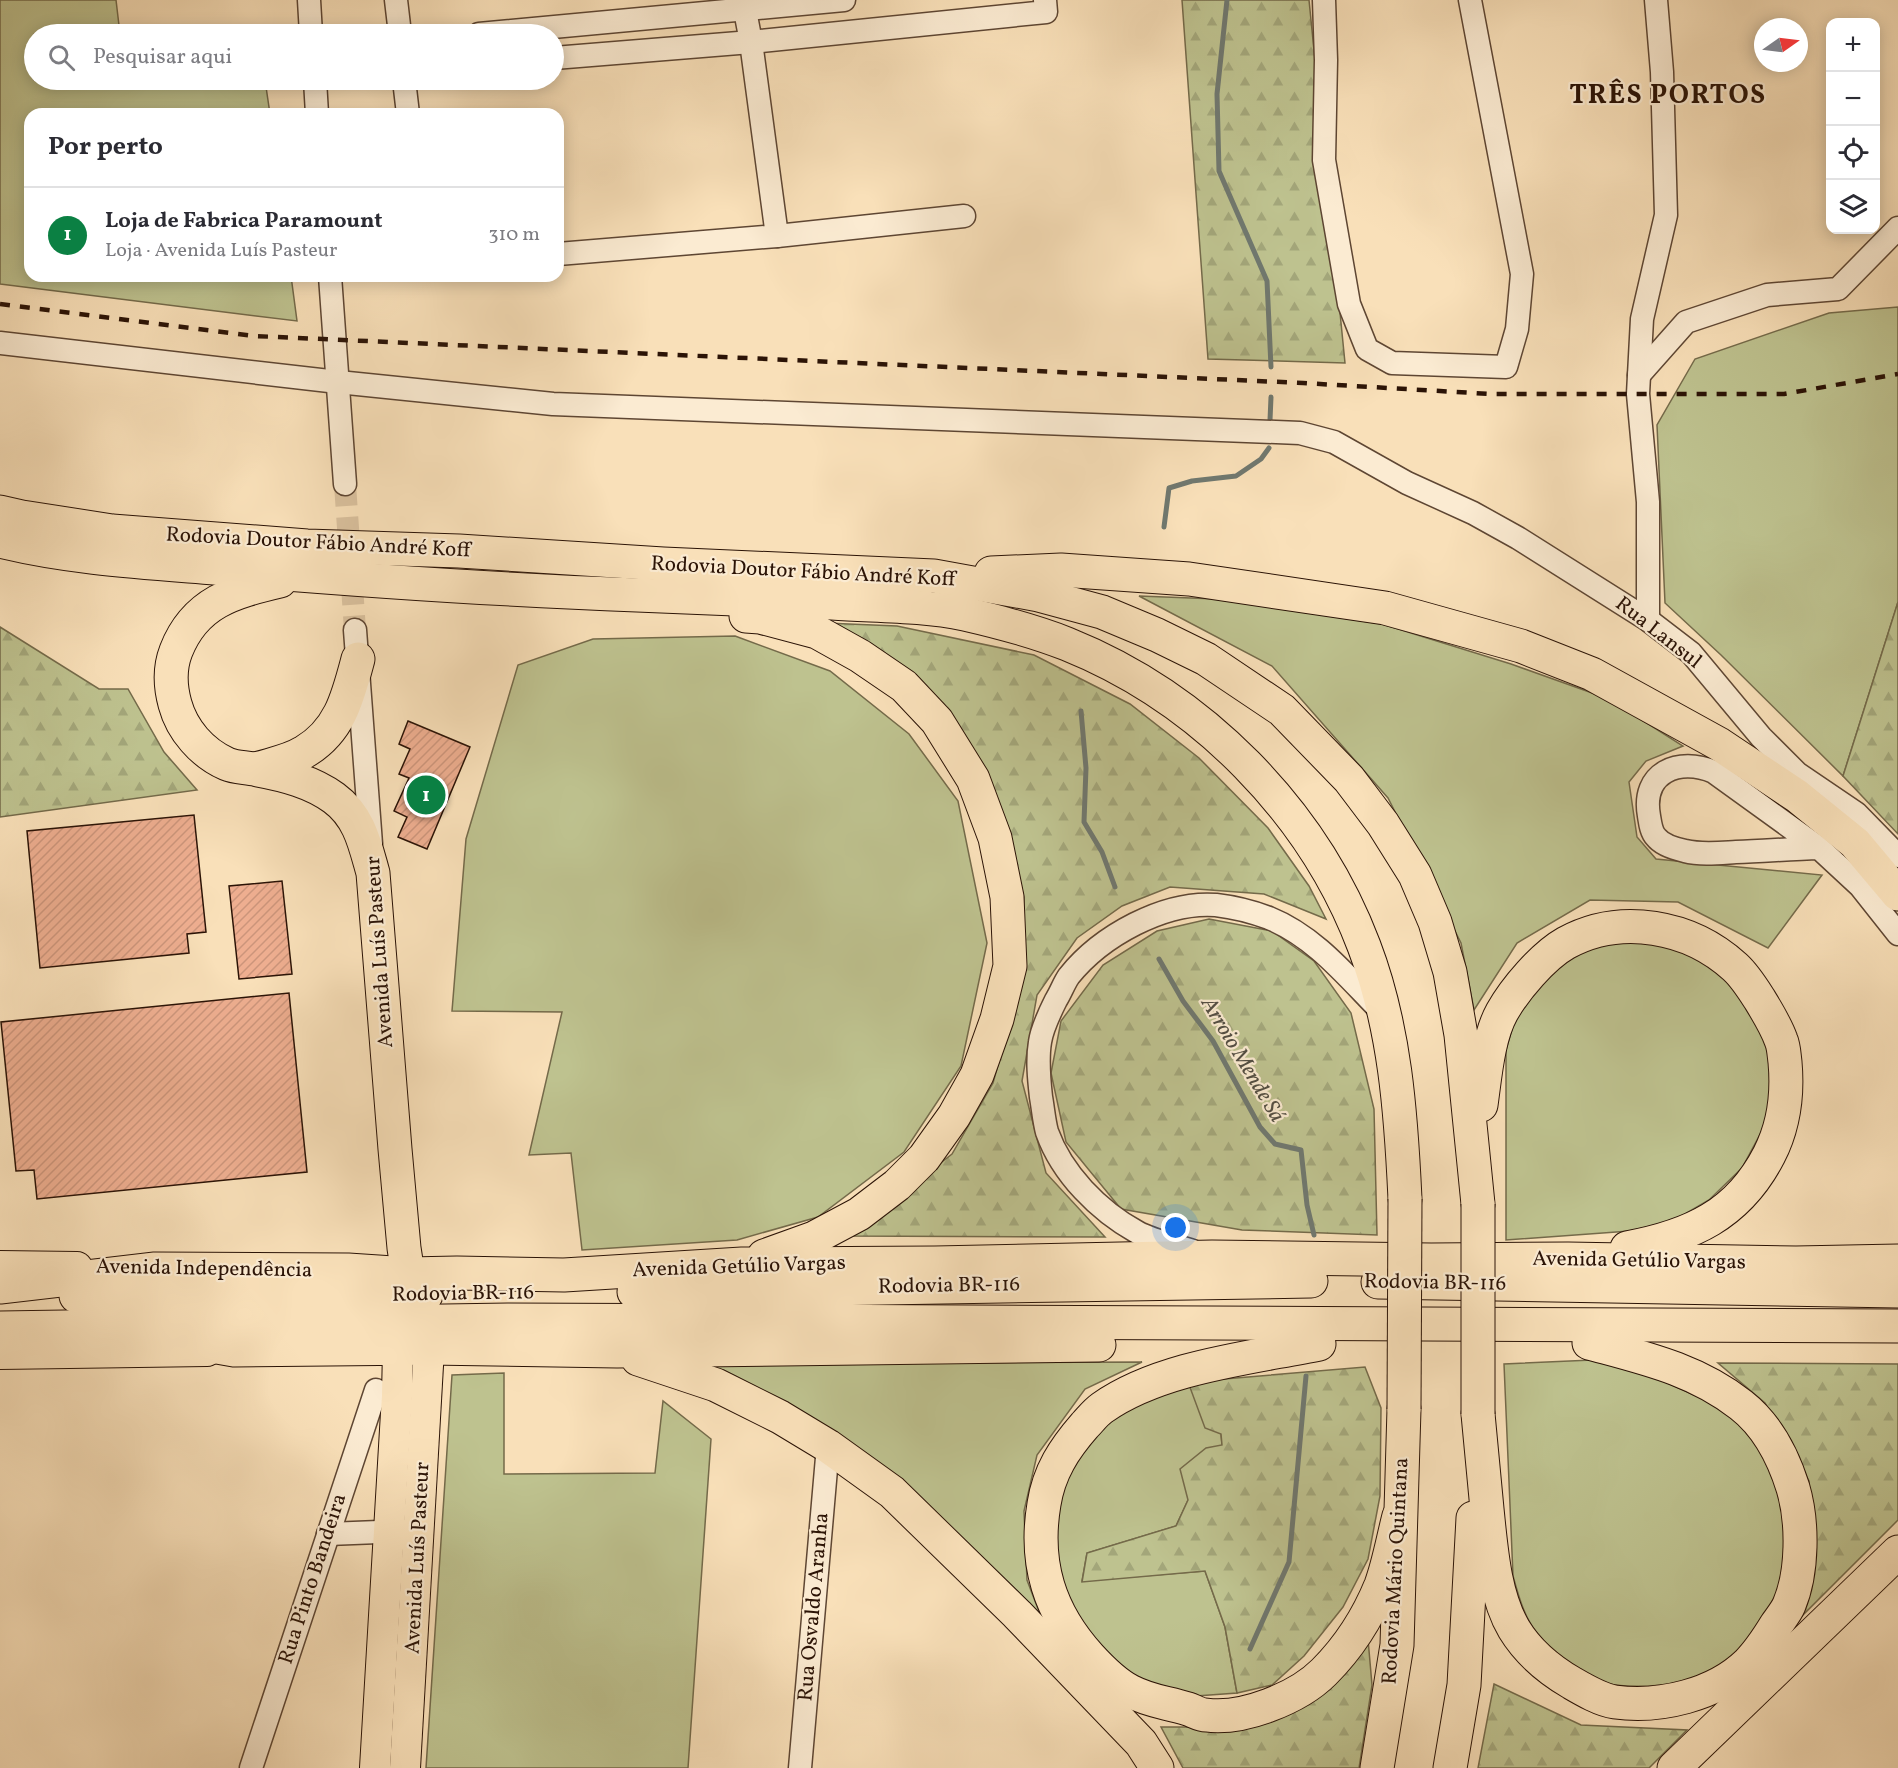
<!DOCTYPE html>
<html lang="pt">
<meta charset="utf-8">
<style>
:root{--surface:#fff;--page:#f2f2f3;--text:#2b2b33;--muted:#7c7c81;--line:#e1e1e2;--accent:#0b8043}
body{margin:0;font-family:Vollkorn,serif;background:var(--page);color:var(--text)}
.controls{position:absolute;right:18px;top:18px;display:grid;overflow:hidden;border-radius:12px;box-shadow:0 3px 15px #0003}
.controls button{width:54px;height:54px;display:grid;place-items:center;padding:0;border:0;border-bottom:2px solid var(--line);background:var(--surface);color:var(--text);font:30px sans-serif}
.compass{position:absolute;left:1754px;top:18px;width:54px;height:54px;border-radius:50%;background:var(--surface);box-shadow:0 3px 15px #0003;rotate:76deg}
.you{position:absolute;left:1176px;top:1228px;width:21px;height:21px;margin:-15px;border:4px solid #fff;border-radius:50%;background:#1a73e8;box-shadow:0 0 0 9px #1a73e833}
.badge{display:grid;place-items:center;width:39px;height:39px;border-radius:50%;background:var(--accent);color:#fff;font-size:20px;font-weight:700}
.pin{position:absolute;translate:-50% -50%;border:3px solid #fff;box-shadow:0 2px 6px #0006}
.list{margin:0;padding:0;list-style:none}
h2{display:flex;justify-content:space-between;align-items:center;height:78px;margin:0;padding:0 24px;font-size:26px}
h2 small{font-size:20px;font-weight:400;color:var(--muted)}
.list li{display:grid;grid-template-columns:39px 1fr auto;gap:18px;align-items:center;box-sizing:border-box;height:96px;padding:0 24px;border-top:2px solid var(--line)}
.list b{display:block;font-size:22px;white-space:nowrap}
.list p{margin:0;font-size:20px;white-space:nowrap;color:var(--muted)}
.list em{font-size:20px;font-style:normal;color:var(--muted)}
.icon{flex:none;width:33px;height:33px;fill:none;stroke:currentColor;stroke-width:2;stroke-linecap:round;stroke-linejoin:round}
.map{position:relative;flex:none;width:1898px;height:1768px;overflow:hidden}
.search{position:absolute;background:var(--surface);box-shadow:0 3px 15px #0003;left:24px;top:24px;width:540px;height:66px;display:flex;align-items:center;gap:15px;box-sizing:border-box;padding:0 21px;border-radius:33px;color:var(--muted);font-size:22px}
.panel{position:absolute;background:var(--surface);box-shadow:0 3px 15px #0003;left:24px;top:108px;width:540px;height:174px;border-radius:18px}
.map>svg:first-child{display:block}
</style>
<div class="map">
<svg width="1898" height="1768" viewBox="0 0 1898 1768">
<defs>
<pattern id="forest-firs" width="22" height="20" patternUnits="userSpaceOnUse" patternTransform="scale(1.5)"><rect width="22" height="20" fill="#bec28f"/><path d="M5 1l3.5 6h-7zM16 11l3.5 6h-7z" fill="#a3a67a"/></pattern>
<pattern id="building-hatch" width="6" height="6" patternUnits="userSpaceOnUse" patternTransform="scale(1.5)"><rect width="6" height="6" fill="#eeae90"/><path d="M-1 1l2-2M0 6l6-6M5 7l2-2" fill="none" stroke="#cc957b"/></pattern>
</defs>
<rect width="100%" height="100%" fill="#f9e0b9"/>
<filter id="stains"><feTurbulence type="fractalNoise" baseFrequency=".00333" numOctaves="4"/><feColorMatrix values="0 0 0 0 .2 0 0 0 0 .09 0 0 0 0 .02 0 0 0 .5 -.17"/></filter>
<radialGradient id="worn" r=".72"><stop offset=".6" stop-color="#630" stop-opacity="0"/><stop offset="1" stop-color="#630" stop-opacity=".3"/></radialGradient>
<g fill="#bec28f" stroke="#746a4a" stroke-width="1.5">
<path d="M0 0H116L120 34H34V80H265L270 114H30V276H291L297 321 0 284Z"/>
<path d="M1898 307V602L1843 776 1721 655 1665 603 1657 425 1695 359 1829 313Z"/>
<path d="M1139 596 1217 599 1382 624 1511 664 1609 699 1683 746 1646 761 1629 782 1637 837 1656 859 1822 875 1768 948 1678 902 1590 900 1517 943 1474 1010 1461 943 1388 798 1272 666Z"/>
<path d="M735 636 830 671 909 734 958 801 987 943 961 1066 904 1152 818 1217 737 1240 582 1250 571 1153 529 1155 562 1012 452 1011 466 839 518 665 593 639Z"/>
<path d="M1658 938 1736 979 1773 1055 1774 1093 1765 1125 1742 1168 1709 1200 1673 1221 1630 1231 1506 1240V1050L1517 1012 1544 970 1577 948Z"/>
<path d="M1615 1359C1641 1371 1668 1383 1694 1395 1704 1399 1718 1403 1726 1410 1757 1438 1781 1478 1785 1519 1788 1543 1788 1569 1779 1591 1765 1625 1736 1661 1701 1676 1677 1687 1617 1691 1594 1679 1575 1669 1554 1654 1540 1637 1525 1620 1519 1598 1513 1576L1504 1364Z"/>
<path d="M1142 1362 1085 1389 1037 1455 1024 1511 1027 1580 1043 1622 704 1364Z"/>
<path d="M504 1373V1474L655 1473 663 1401 711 1439 688 1768H426L452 1375Z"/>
<path d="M1188 1382 1221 1434 1222 1445 1188 1500 1176 1526 1087 1553 1082 1581 1205 1571 1225 1627 1237 1693 1196 1696 1149 1685 1108 1660 1077 1621 1060 1582 1051 1535 1065 1478 1084 1443 1116 1412Z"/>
</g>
<g fill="url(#forest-firs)" stroke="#746a4a" stroke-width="1.5">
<path d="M1182 0H1309L1345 363 1208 359Z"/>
<path d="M1898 602V834L1843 776Z"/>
<path d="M825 623 897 626 1034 655 1130 704 1199 758 1268 828 1309 886 1326 919 1264 894 1170 887 1122 906 1077 938 1037 995 1022 1081 1046 1173 1105 1237 847 1236 952 1154 993 1083 1019 990 1024 897 992 791Z"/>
<path d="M0 627 99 689H128L164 752 197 790 0 817Z"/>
<path d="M1209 919 1272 931 1314 961 1351 1013 1374 1109 1377 1235 1242 1230 1121 1209 1066 1142 1051 1073 1061 1021 1103 965 1157 931Z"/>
<path d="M1718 1363 1898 1364V1520L1800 1618 1812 1560 1809 1481 1765 1403Z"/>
<path d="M1365 1367 1381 1408 1380 1496 1368 1559 1343 1607 1304 1656 1272 1685 1237 1693 1225 1627 1205 1571 1082 1582 1087 1553 1176 1526 1188 1500 1180 1469 1206 1448 1222 1445 1221 1434 1205 1428 1188 1382Z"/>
<path d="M1368 1639 1372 1685 1359 1768H1183L1161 1727H1209Z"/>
<path d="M1494 1684 1581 1725 1687 1730 1649 1768H1478Z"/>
</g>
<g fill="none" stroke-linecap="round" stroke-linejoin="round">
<g stroke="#70786f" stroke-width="5">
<path d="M1227 0 1217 94 1219 171 1267 281 1271 367"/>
<path d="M1270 420 1271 397"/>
<path d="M1164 527 1169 488 1192 481 1236 476 1261 459 1269 448"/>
<path d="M1081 711 1086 768 1084 822 1102 852 1115 887"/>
<path d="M1159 959 1183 1001 1213 1041 1260 1127 1275 1144 1301 1150 1307 1205 1314 1235"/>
<path d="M1250 1649 1289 1562 1306 1376"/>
</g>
</g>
<g fill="url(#building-hatch)" stroke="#2b1306" stroke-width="1.5">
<path d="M408 721 470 747 427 849 398 837 407 817 394 811 409 778 399 774 410 749 399 744Z"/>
<path d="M194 815 206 932 187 934 189 953 40 968 27 831Z"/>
<path d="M282 881 292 974 239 979 229 886Z"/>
<path d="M289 993 307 1172 37 1199 34 1170 16 1171 1 1022Z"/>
</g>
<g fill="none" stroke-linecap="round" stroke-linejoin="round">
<path stroke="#dac19e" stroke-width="22" stroke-dasharray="22 11" stroke-linecap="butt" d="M345 484 355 630"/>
<g stroke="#5e4633" stroke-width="25">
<g id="minor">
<path d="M309 0 311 34"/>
<path d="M396 0 400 34"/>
<path d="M1324 0 1326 60 1324 160 1349 304 1367 349 1392 363 1506 367 1517 329 1522 274 1470 0"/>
<path d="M479 34 844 0"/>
<path d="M554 58 751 42 1046 12 1045 0"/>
<path d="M315 80 317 114"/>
<path d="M404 80 408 114"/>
<path d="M777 236 964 216"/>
<path d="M558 254 777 236 751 42 743 0"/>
<path d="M330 276 345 484"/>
<path d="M0 343 338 382 553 404 1300 433 1334 442 1407 483 1473 513 1518 538 1648 620 1691 653 1761 737 1797 773 1856 813 1898 856"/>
<path d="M1639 375 1686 322 1767 295 1838 289 1898 228"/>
<path d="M1648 620V502L1638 394 1642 319 1666 215 1662 72 1656 0"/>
<path d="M355 630 371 844"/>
<path d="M1819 848C1791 849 1763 851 1736 852 1719 853 1701 855 1685 851 1676 849 1662 845 1656 837 1651 832 1650 822 1649 816 1641 772 1679 757 1714 772L1819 848 1860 886 1898 934"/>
<path d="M1193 1251C1175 1245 1153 1241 1137 1232 1099 1211 1062 1174 1047 1132 1044 1121 1043 1108 1041 1097 1039 1079 1037 1060 1040 1042 1042 1028 1050 1012 1056 1000 1061 992 1064 983 1069 976 1101 936 1164 901 1216 905 1233 907 1253 912 1269 918 1316 937 1348 978 1383 1013"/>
<path d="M328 1534 404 1531"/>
<path d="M251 1768 376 1390"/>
<path d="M800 1768 828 1446"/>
</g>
</g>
<g stroke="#2b1306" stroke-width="32">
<g id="major">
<path d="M0 1266 77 1267"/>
<path d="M0 1354 207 1351"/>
<path d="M375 1768 397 1396 398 1349"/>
<path d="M405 1768 429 1348"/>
</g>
</g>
<g stroke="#2b1306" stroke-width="35">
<g id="highway">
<path d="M0 512 22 517 112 531 307 546 459 551 663 564 934 576 1039 595 1102 612 1157 635 1206 659 1282 710 1349 779 1383 824 1415 875 1435 922 1450 972 1461 1035 1478 1204"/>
<path d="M0 541C77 560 159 563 238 570 370 581 504 590 637 595 702 598 767 600 832 603 876 606 922 605 965 614 1000 622 1034 631 1067 644 1201 698 1313 811 1364 946 1395 1027 1401 1113 1405 1199"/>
<path d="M991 573 1061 570 1189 579 1385 608 1521 646 1592 674 1719 744 1797 796 1855 843 1898 894"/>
<path d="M280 581C233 592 195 602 176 651 169 669 170 686 175 704 182 730 202 753 227 764 236 768 248 767 258 770 285 775 312 782 334 798 360 817 365 845 373 873L395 1149 404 1248 408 1274"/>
<path d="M746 616 760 617 817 632 860 656 904 686 937 721 973 779 995 838 1007 897 1010 966 997 1019 977 1075 954 1116 924 1158 897 1185 859 1214 814 1238 764 1256"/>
<path d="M256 769C272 764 290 761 304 752 340 731 348 697 358 659"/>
<path d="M1481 1105C1485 1077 1488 1037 1502 1012 1515 989 1543 956 1566 943 1621 913 1690 926 1735 967 1745 976 1753 989 1760 1000 1768 1013 1776 1026 1781 1040 1784 1047 1784 1055 1785 1062 1788 1095 1784 1126 1769 1155 1738 1215 1691 1236 1627 1248"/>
<path d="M1378 1282 1898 1291"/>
<path d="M0 1287 155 1269 348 1270 408 1274 457 1273 564 1275 742 1264 935 1263 1212 1257 1431 1260 1568 1259 1796 1263 1898 1261"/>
<path d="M634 1292 1311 1281"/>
<path d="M76 1296 426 1295"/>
<path d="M0 1328 508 1320 1898 1326"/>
<path d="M177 1340 234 1350 429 1348 617 1351 1099 1345"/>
<path d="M1319 1344C1250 1358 1160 1367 1102 1408 1095 1413 1090 1420 1085 1425 1064 1449 1049 1472 1044 1504 1034 1563 1049 1612 1090 1657 1101 1669 1115 1683 1130 1691 1151 1702 1166 1702 1188 1709 1194 1711 1200 1715 1206 1715 1243 1720 1298 1698 1324 1672 1348 1648 1368 1617 1381 1585 1389 1563 1393 1539 1399 1516"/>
<path d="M638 1359 716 1385 780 1417 828 1446 892 1492 1017 1614 1141 1743 1157 1768"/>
<path d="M1478 1414C1481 1446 1484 1477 1487 1509 1491 1547 1494 1595 1514 1629 1528 1652 1548 1669 1572 1683 1584 1690 1601 1700 1615 1702 1660 1708 1715 1695 1748 1663 1759 1652 1768 1638 1776 1625 1780 1619 1786 1612 1789 1605 1803 1572 1803 1522 1793 1488 1783 1456 1768 1426 1741 1405 1695 1369 1644 1358 1589 1343"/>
<path d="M1377 1768 1397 1645 1404 1409"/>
<path d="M1450 1768 1464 1685 1473 1518"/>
<path d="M1674 1768 1898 1552"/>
</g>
</g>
<use href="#minor" stroke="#fbebd2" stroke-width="22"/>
<use href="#major" stroke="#f9e0b9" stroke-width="30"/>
<use href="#highway" stroke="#f9e0b9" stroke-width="33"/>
<path stroke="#2b1306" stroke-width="4.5" stroke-dasharray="10 10" stroke-linecap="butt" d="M0 304 254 336 1303 383 1491 394H1784L1898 374"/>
<g stroke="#2b1306" stroke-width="35" stroke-linecap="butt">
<g id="highway-bridge">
<path d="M1404 1409 1405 1199"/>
<path d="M1478 1414V1204"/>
</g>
</g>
<use href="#highway-bridge" stroke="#f9e0b9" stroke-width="33"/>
</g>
<g text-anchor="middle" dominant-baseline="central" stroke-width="4.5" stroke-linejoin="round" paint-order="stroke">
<g font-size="21" fill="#2b1306" stroke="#fbebd2">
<text transform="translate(318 543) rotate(3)">Rodovia Doutor Fábio André Koff</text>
<text transform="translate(803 572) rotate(3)">Rodovia Doutor Fábio André Koff</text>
<text transform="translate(1658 633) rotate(38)">Rua Lansul</text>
<text transform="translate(380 952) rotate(-94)">Avenida Luís Pasteur</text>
<text transform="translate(1639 1261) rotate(1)">Avenida Getúlio Vargas</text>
<text transform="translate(739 1267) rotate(-2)">Avenida Getúlio Vargas</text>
<text transform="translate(204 1269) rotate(1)">Avenida Independência</text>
<text transform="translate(1435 1283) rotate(1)">Rodovia BR-116</text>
<text transform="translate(949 1286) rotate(-1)">Rodovia BR-116</text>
<text transform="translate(463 1294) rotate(-1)">Rodovia BR-116</text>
<text transform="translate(418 1558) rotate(-87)">Avenida Luís Pasteur</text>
<text transform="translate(1396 1571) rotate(-87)">Rodovia Mário Quintana</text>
<text transform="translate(313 1579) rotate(-72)">Rua Pinto Bandeira</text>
<text transform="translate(814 1607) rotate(-85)">Rua Osvaldo Aranha</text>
</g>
<g font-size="22" font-style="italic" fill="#534e43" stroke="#fbebd2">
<text transform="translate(1242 1060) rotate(59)">Arroio Mende Sá</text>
</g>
<g font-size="27" font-weight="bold" letter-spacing="1.5" fill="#2b1306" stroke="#fbebd2">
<text x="1668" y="96">TRÊS PORTOS</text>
</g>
</g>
<rect width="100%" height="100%" filter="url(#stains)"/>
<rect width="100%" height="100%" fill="url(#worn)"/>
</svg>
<div class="controls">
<button>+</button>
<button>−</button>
<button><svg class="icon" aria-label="locate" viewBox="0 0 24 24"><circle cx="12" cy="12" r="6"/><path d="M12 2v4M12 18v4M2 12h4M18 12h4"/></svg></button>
<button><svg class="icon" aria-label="layers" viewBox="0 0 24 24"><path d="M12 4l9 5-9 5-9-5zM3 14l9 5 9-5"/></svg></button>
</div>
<svg class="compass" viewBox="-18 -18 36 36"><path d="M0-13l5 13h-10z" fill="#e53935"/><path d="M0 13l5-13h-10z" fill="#7c7c81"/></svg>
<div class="you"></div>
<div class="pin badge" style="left:426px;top:795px">1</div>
<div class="search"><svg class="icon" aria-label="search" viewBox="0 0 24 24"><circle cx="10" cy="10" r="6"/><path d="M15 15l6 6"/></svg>Pesquisar aqui</div>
<section class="panel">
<h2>Por perto<small></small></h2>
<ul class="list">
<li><span class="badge">1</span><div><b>Loja de Fabrica Paramount</b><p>Loja · Avenida Luís Pasteur</p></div><em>310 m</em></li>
</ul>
</section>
</div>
